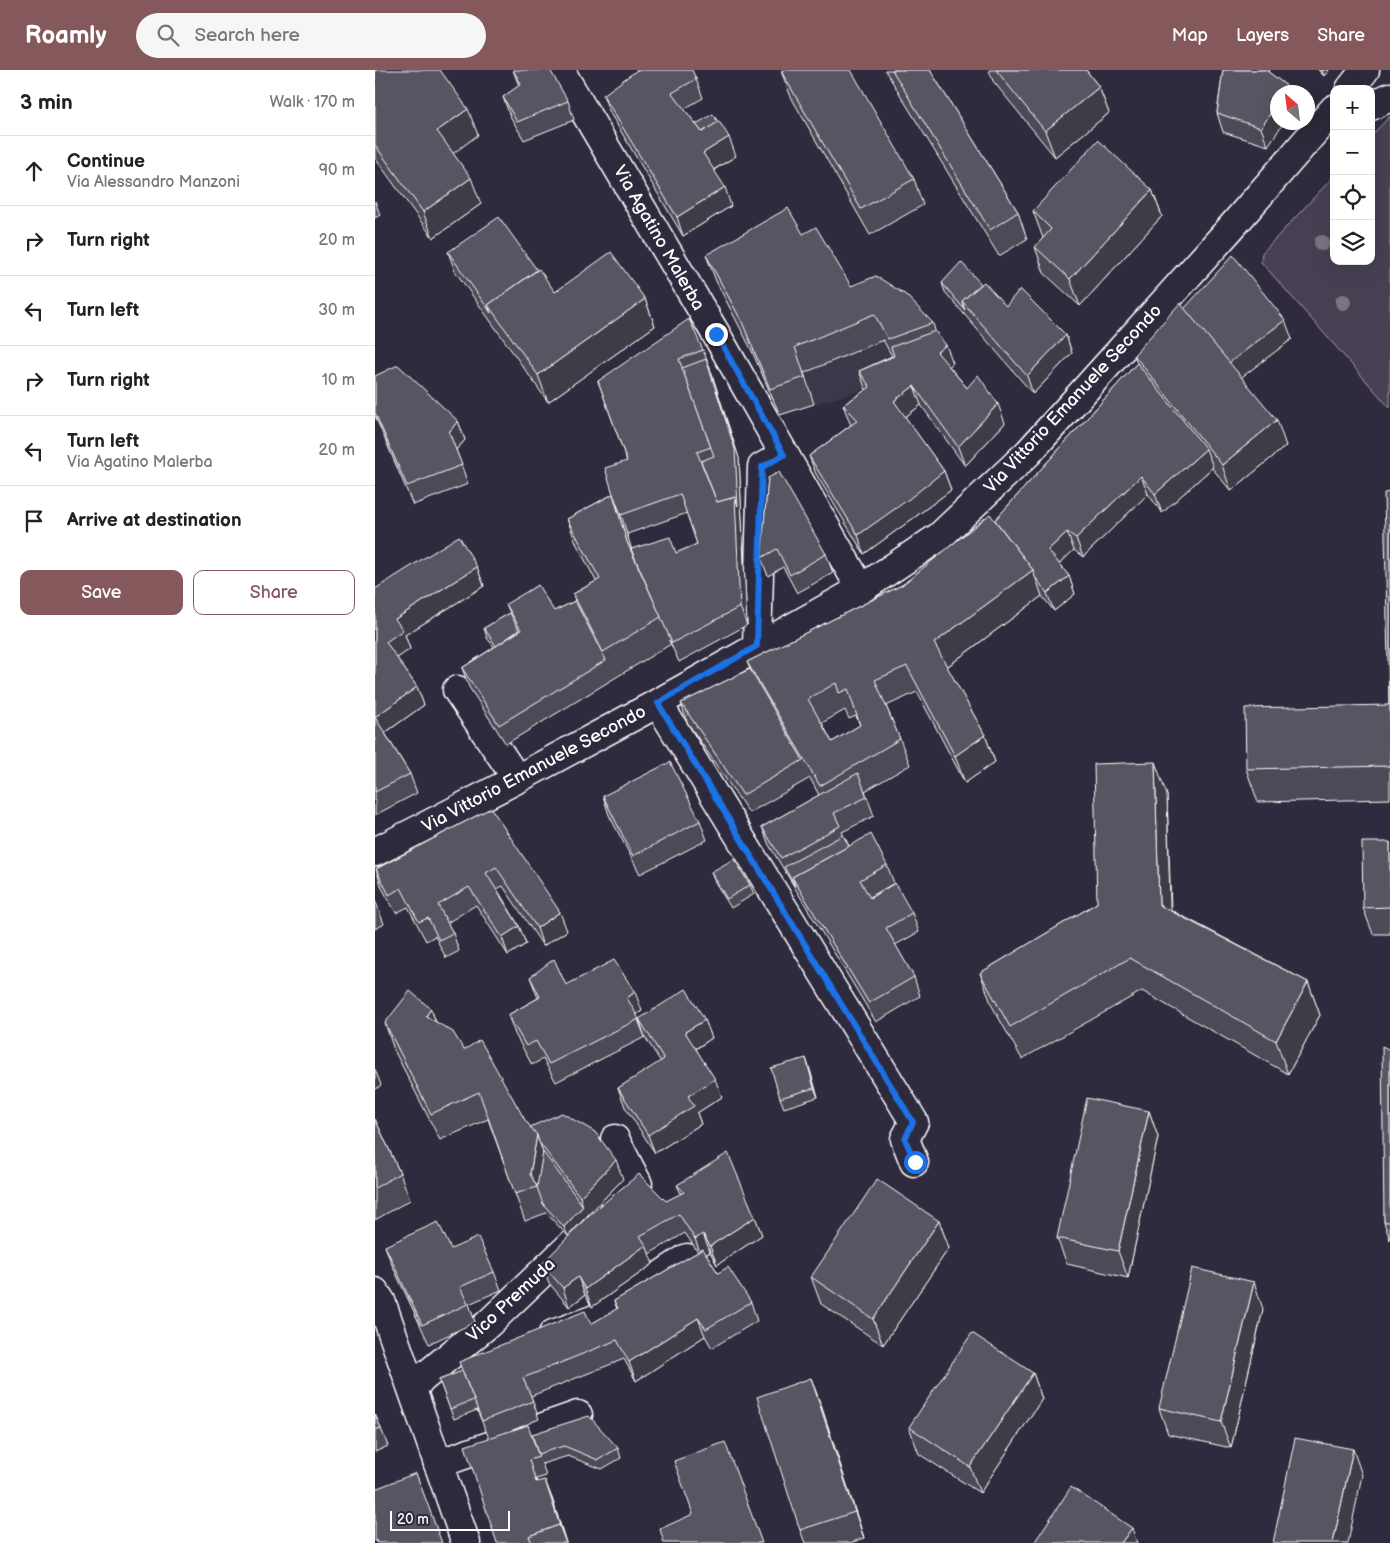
<!DOCTYPE html>
<meta charset="utf-8">
<style>
:root{--surface:#fff;--page:#f6f6f6;--text:#222;--muted:#767676;--line:#e0e0e0;--accent:#85585c}
body{margin:0;font-family:"Balsamiq Sans",sans-serif;background:var(--page);color:var(--text)}
.controls{position:absolute;right:15px;top:15px;display:grid;overflow:hidden;border-radius:10px;box-shadow:0 5px 20px #0002}
.controls button{width:45px;height:45px;display:grid;place-items:center;padding:0;border:0;border-bottom:1px solid var(--line);background:var(--surface);color:var(--text);font:25px sans-serif}
.compass{position:absolute;left:895px;top:15px;width:45px;height:45px;border-radius:50%;background:var(--surface);box-shadow:0 5px 20px #0002;rotate:332deg}
.scale{position:absolute;left:15px;bottom:12px;width:120px;box-sizing:border-box;padding-left:5px;border:2px solid #fff;border-top:0;font-size:14px;line-height:18px;white-space:nowrap;color:#fff;-webkit-text-stroke:4px #2f2a3d;paint-order:stroke}
.stop{position:absolute;width:15px;height:15px;margin:-11px;border:4px solid #1a73e8;border-radius:50%;background:#fff}
.stop.end{background:#1a73e8;border-color:#fff;box-shadow:0 1px 5px #0008}
.list{margin:0;padding:0;list-style:none}
h2{display:flex;justify-content:space-between;align-items:center;height:65px;margin:0;padding:0 20px;font-size:21px}
h2 small{font-size:16px;font-weight:400;color:var(--muted)}
.list li{display:grid;grid-template-columns:32px 1fr auto;gap:15px;align-items:center;box-sizing:border-box;height:70px;padding:0 20px;border-top:1px solid var(--line)}
.list b{display:block;font-size:19px;white-space:nowrap}
.list p{margin:0;font-size:16px;white-space:nowrap;color:var(--muted)}
.list em{font-size:16px;font-style:normal;color:var(--muted)}
.actions{display:flex;gap:10px;padding:15px 20px}
.actions a{flex:1;padding:11px 0;border:1px solid var(--accent);border-radius:10px;text-align:center;font-size:18px;color:var(--accent)}
.actions .main{background:var(--accent);color:#fff}
.icon{flex:none;width:28px;height:28px;fill:none;stroke:currentColor;stroke-width:2;stroke-linecap:round;stroke-linejoin:round}
.map{position:relative;flex:none;width:1015px;height:1473px;overflow:hidden}
header{display:flex;align-items:center;gap:30px;box-sizing:border-box;height:70px;padding:0 25px;background:var(--accent);color:#fff}
header strong{font-size:24px}
nav{display:flex;gap:28px;margin-inline-start:auto;font-size:18px}
.search{width:350px;height:45px;background:var(--page);display:flex;align-items:center;gap:12px;box-sizing:border-box;padding:0 18px;border-radius:28px;color:var(--muted);font-size:19px}
main{display:flex}
aside{flex:1;background:var(--surface)}
.map>svg:first-child{display:block}
</style>
<header>
<strong>Roamly</strong>
<div class="search"><svg class="icon" aria-label="search" viewBox="0 0 24 24"><circle cx="10" cy="10" r="6"/><path d="M15 15l6 6"/></svg>Search here</div>
<nav><a>Map</a><a>Layers</a><a>Share</a></nav>
</header>
<main>
<aside>
<h2>3 min<small>Walk · 170 m</small></h2>
<ul class="list">
<li><svg class="icon" aria-label="ahead" viewBox="0 0 24 24"><path d="M12 20V5M6 11l6-6 6 6"/></svg><div><b>Continue</b><p>Via Alessandro Manzoni</p></div><em>90 m</em></li>
<li><svg class="icon" aria-label="right" viewBox="0 0 24 24"><path d="M7 20v-9h11M14 6l5 5-5 5"/></svg><div><b>Turn right</b></div><em>20 m</em></li>
<li><svg class="icon" aria-label="left" viewBox="0 0 24 24"><path d="M17 20v-9H6M10 6l-5 5 5 5"/></svg><div><b>Turn left</b></div><em>30 m</em></li>
<li><svg class="icon" aria-label="right" viewBox="0 0 24 24"><path d="M7 20v-9h11M14 6l5 5-5 5"/></svg><div><b>Turn right</b></div><em>10 m</em></li>
<li><svg class="icon" aria-label="left" viewBox="0 0 24 24"><path d="M17 20v-9H6M10 6l-5 5 5 5"/></svg><div><b>Turn left</b><p>Via Agatino Malerba</p></div><em>20 m</em></li>
<li><svg class="icon" aria-label="arrive" viewBox="0 0 24 24"><path d="M6 21V4h12l-3 4 3 4H6"/></svg><div><b>Arrive at destination</b></div></li>
</ul>
<div class="actions"><a class="main">Save</a><a>Share</a></div>
</aside>
<div class="map">
<svg width="1015" height="1473" viewBox="0 0 1015 1473">
<rect width="100%" height="100%" fill="#2f2a3d"/>
<filter id="ink" filterUnits="userSpaceOnUse"><feTurbulence type="fractalNoise" baseFrequency=".02" numOctaves="2"/><feDisplacementMap in="SourceGraphic" scale="10" xChannelSelector="R" yChannelSelector="G"/><feConvolveMatrix kernelMatrix="1 2 1 2 8 2 1 2 1" color-interpolation-filters="sRGB"/></filter>
<g filter="url(#ink)">
<path fill="#3c3749" d="M479 231 567 279 490 319 405 345 376 279Z"/>
<path fill="#464152" stroke="#a2a0a8" d="M1015 46V338L886 192 887 183 959 106V191H996V66Z"/>
<g fill="none" stroke-linecap="round" stroke-linejoin="round">
<g stroke="#fff" stroke-width="31">
<g id="minor">
<path d="M185 0 341 264 486 519"/>
<path d="M382 576 387 397 409 385"/>
<path d="M82 620 142 709"/>
<path d="M283 633 539 1052 530 1069 539 1092"/>
<path d="M240 1069 263 1114 240 1134"/>
<path d="M0 1222 6 1231 91 1473"/>
<path d="M178 1264 220 1249 312 1188"/>
<path d="M37 1317 113 1254 196 1175"/>
<path d="M63 1394 203 1345"/>
</g>
</g>
<g stroke="#fff" stroke-width="31">
<g id="major">
<path d="M975 19 990 0"/>
<path d="M996 36 1015 27"/>
<path d="M0 782 142 709 283 633 486 519 564 467 653 383 854 160 959 39"/>
</g>
</g>
<use href="#minor" stroke="#2f2a3d" stroke-width="28"/>
<use href="#major" stroke="#2f2a3d" stroke-width="28"/>
</g>
<g fill="#797582">
<circle cx="947" cy="173" r="8"/>
<circle cx="968" cy="232" r="8"/>
</g>
<g fill="#4d4956" stroke="#fff" fill-rule="evenodd">
<path d="M0 0 103 65 78 83 106 134 58 168 0 88Z"/>
<path d="M138 0 193 31 199 50 149 70 135 46 128 27 144 16Z"/>
<path d="M510 0H555L643 142 652 169 624 186Z"/>
<path d="M614 0H711L724 17 734 43 680 87 618 11Z"/>
<path d="M848 0H895L893 2 913 17 915 22H902L893 76 848 62 842 43Z"/>
<path d="M943 0H954L949 6Z"/>
<path d="M406 1 539 109 548 135 495 165 416 27Z"/>
<path d="M321 9 328 28 309 39 321 54 361 86 339 100 356 136 308 166 235 43 228 25Z"/>
<path d="M777 120 787 146 705 236 669 203 660 177 668 168 658 141Z"/>
<path d="M0 131 5 145 0 148Z"/>
<path d="M428 164 476 216 558 253 560 261 578 293 574 296 592 318 630 353 590 396 546 335 530 347 569 401 576 420 540 447 489 484 441 404 434 386 476 355 475 353 468 335 491 320 484 301 517 286 508 270 429 303 439 334 405 345 376 279 341 211 331 185Z"/>
<path d="M73 182 162 200 180 222 270 229 280 256 173 332 80 201Z"/>
<path d="M567 213 606 214 631 236 691 265 697 283 658 324 570 222Z"/>
<path d="M809 239 917 269 866 307 911 376 856 421 837 398 787 443 773 424 708 487 699 480 684 494 694 506 700 524 679 541 667 526 572 597 610 665 620 692 590 713 542 622 511 636 525 669 535 695 490 721 499 746 467 762 474 776 512 795 519 813 495 827V828L537 843 544 862 520 875 539 907 545 926 501 952 394 775 387 757 444 725 435 708 374 743 312 652 306 633 375 599 372 592 527 515 620 450 762 293 759 285ZM470 640 474 649 481 646 485 655 457 672 447 653Z"/>
<path d="M328 280 335 298 364 388 372 555 304 592 294 570 296 574 131 674 94 617 87 598 119 577 112 568 109 558 135 543 131 534 179 541 200 531 198 524 221 511 202 475 192 449 238 424 252 391 223 311ZM312 443 322 474 301 483 256 479 252 464Z"/>
<path d="M0 306 83 351 90 370 81 380 93 414 38 435 0 346Z"/>
<path d="M393 408 451 484 458 503 422 523 408 497 393 506 386 488Z"/>
<path d="M1015 422V729L883 732 871 699 1014 635Z"/>
<path d="M102 497 109 516 30 565 35 579 22 588 42 617 49 635 10 663 35 704 42 723 0 745V519Z"/>
<path d="M792 725 796 840 933 912 945 945 913 1004 767 921 647 989 617 936 605 903 722 833Z"/>
<path d="M228 726 325 751 332 770 265 804 234 745Z"/>
<path d="M116 738 192 861 168 876 128 816 122 819 144 856 151 874 133 885 101 835 72 853 78 863 84 881 71 888 60 866 51 871 33 837 21 843 7 818 1 799Z"/>
<path d="M1015 772V864H998L988 838Z"/>
<path d="M336 802 375 815 379 824 356 838 340 812Z"/>
<path d="M0 831 2 835 9 854 0 859Z"/>
<path d="M155 907 191 915 267 941 261 945 270 967 181 1012 168 989 157 995 140 964 133 945 163 928Z"/>
<path d="M56 939 61 952 89 980 150 1050 155 1057 248 1109 212 1146 193 1166 171 1143 150 1151 113 1049 65 1070 19 980 10 953Z"/>
<path d="M264 949 330 950 337 968 321 979 347 1027 322 1043 326 1054 280 1083 250 1037 243 1018 286 992 270 967Z"/>
<path d="M1015 980V1170L1009 1152Z"/>
<path d="M434 997 443 1027 409 1038 405 1028Z"/>
<path d="M774 1041 783 1067 753 1208 692 1194 682 1168Z"/>
<path d="M0 1049 25 1103 35 1130 0 1150Z"/>
<path d="M302 1115 380 1147 387 1165 342 1195 335 1182 331 1185 343 1203 376 1232 382 1251 337 1278 330 1266 261 1311 249 1289 156 1326 164 1349 136 1361 243 1378 246 1388 227 1399 193 1386 167 1394V1393L171 1406 161 1409 162 1412 177 1428 191 1473 114 1368 102 1340 79 1349 64 1310 216 1254 242 1239 239 1231 323 1182 310 1163 274 1184 278 1194 217 1237 210 1225 194 1237 174 1213 167 1194 306 1124Z"/>
<path d="M564 1151 574 1178 508 1275 446 1234 436 1207Z"/>
<path d="M10 1176 119 1202 126 1220 94 1234 100 1252 54 1274 17 1195Z"/>
<path d="M888 1239 856 1378 793 1364 784 1338Z"/>
<path d="M658 1303 667 1329 605 1423 544 1384 534 1357Z"/>
<path d="M446 1335 489 1468 475 1473H430L425 1460Z"/>
<path d="M0 1344 13 1376 0 1382Z"/>
</g>
<g fill="#3e3c46" stroke="#fff">
<path d="M947 0H954L949 6Z"/>
<path d="M724 17 734 43 680 87 670 61Z"/>
<path d="M913 17 915 22H910Z"/>
<path d="M902 33V52H909L893 76 886 58Z"/>
<path d="M93 39 103 65 72 88 62 61Z"/>
<path d="M354 67 361 86 335 102 328 83Z"/>
<path d="M96 108 106 134 58 168 48 142Z"/>
<path d="M350 117 356 136 308 166 302 147Z"/>
<path d="M777 120 787 146 705 236 695 209Z"/>
<path d="M270 229 280 256 173 332 163 305Z"/>
<path d="M910 250 917 269 859 313 852 294Z"/>
<path d="M691 265 697 283 658 324 652 306Z"/>
<path d="M571 275 578 293 569 301 562 282Z"/>
<path d="M331 289 364 388 372 555 365 537Z"/>
<path d="M539 316 546 335 526 350 519 331Z"/>
<path d="M623 334 630 353 590 396 583 377Z"/>
<path d="M902 350 911 376 856 421 847 395Z"/>
<path d="M83 351 90 370 80 381 74 362Z"/>
<path d="M831 379 838 397 787 443 780 424Z"/>
<path d="M569 401 576 420 540 447 489 484 483 465Z"/>
<path d="M766 406 773 424 708 487 701 468Z"/>
<path d="M238 424 248 451 259 487 252 472Z"/>
<path d="M692 462 699 480 679 499 673 480Z"/>
<path d="M102 497 109 516 30 565 35 579 18 591 11 572 20 549Z"/>
<path d="M658 500 667 526 569 599 559 573Z"/>
<path d="M694 506 700 524 679 541 672 523Z"/>
<path d="M42 617 49 635 7 665 0 647Z"/>
<path d="M610 665 620 692 590 713 580 686Z"/>
<path d="M780 692 792 725 796 867 784 835Z"/>
<path d="M185 842 192 861 168 876 162 858Z"/>
<path d="M144 856 151 874 133 885 127 867Z"/>
<path d="M933 912 945 945 913 1004 901 971Z"/>
<path d="M260 922 267 941 259 946 252 928Z"/>
<path d="M56 939 66 965 51 946Z"/>
<path d="M330 950 337 968 317 981 310 962Z"/>
<path d="M431 988 434 997 443 1027 439 1018Z"/>
<path d="M0 999 6 1015 0 1020Z"/>
<path d="M340 1009 347 1027 322 1043 326 1054 280 1083 273 1065 313 1026Z"/>
<path d="M774 1041 783 1067 753 1208 743 1181Z"/>
<path d="M162 1065 171 1092 162 1117 155 1104Z"/>
<path d="M241 1090 248 1109 212 1146 193 1166 189 1157 208 1136 205 1127Z"/>
<path d="M380 1147 387 1165 342 1195 335 1176Z"/>
<path d="M564 1151 574 1178 508 1275 498 1249Z"/>
<path d="M328 1164 335 1182 327 1187 320 1169Z"/>
<path d="M271 1175 278 1194 217 1237 210 1219Z"/>
<path d="M203 1207 210 1225 194 1237 188 1218Z"/>
<path d="M879 1212 888 1239 856 1378 846 1352Z"/>
<path d="M323 1248 330 1266 261 1311 254 1292Z"/>
<path d="M658 1303 667 1329 605 1423 595 1397Z"/>
<path d="M436 1308 446 1335 489 1468 480 1442Z"/>
<path d="M978 1379 987 1405 973 1473H958Z"/>
<path d="M170 1410 177 1428 191 1473Z"/>
<path d="M757 1458 762 1473H746Z"/>
</g>
<g fill="#595564" stroke="#fff" fill-rule="evenodd">
<path d="M0 0H65L93 39 62 61 96 108 48 142 0 75Z"/>
<path d="M138 0H175L193 31 142 52 128 27 146 14Z"/>
<path d="M262 0H317L321 9 297 23 327 62 344 51 354 67 328 83 350 117 302 147 228 25Z"/>
<path d="M408 0H476L539 109 486 139 406 1Z"/>
<path d="M517 0H555L643 142 615 160Z"/>
<path d="M621 0H711L724 17 670 61Z"/>
<path d="M848 0H891L913 17 910 22H902V33L886 58 842 43Z"/>
<path d="M338 44 343 52 327 62 321 54Z"/>
<path d="M723 70 777 120 695 209 660 177 676 159 658 141Z"/>
<path d="M413 138 428 164 441 157 476 216 501 206 531 225 558 253 513 269 499 244 420 277 430 307 395 319 367 252 331 185Z"/>
<path d="M124 147 162 200 113 235 116 243 73 182Z"/>
<path d="M236 182 270 229 163 305 113 235 164 199 180 222Z"/>
<path d="M858 185 910 250 854 293 809 239Z"/>
<path d="M586 192 606 214 587 231 590 240 567 213Z"/>
<path d="M609 212 631 236 645 219 691 265 652 306 587 231Z"/>
<path d="M805 233 902 350 847 395 759 285Z"/>
<path d="M314 249 328 280 304 289 336 377 322 382 342 432 360 427 365 537 297 573 256 479 295 467 301 483 322 474 305 424 246 445 238 424 230 398 252 391 223 311Z"/>
<path d="M560 261 571 275 562 282 592 318 603 305 623 334 583 377 539 316 519 331 569 401 534 429 483 465 434 386 483 350 468 335 495 317 484 301 519 286 516 277Z"/>
<path d="M331 289 360 379 363 436 360 427 342 432 326 391 339 386 307 298Z"/>
<path d="M762 293 831 379 780 424 766 406 701 468 692 462 673 480 694 506 672 523 660 507 658 500 620 450Z"/>
<path d="M23 295 83 351 74 362 87 395 32 416 0 343V306Z"/>
<path d="M404 402 451 484 415 505 402 479 386 488 393 408Z"/>
<path d="M1015 422V696L871 699 870 638 1014 635 1009 423Z"/>
<path d="M238 424 252 472 286 547 228 582 198 524 225 509 192 449Z"/>
<path d="M615 444 658 500 559 573 610 665 580 686 532 596 500 610 525 669 445 716 372 592 527 515ZM461 613 464 623 473 619 485 655 457 672 433 629Z"/>
<path d="M84 466 102 497 20 549 28 560 11 572 42 617 0 647 35 704 0 722V519Z"/>
<path d="M163 515 179 541 200 531 231 590 124 655 87 598 146 560 131 534Z"/>
<path d="M135 543 144 560 121 576 109 558Z"/>
<path d="M375 599 428 690 368 725 306 633Z"/>
<path d="M295 692 325 751 258 786 228 726Z"/>
<path d="M780 692 784 835 933 912 901 971 755 888 635 957 605 903 722 833 719 694Z"/>
<path d="M483 703 492 727 459 743 465 756 406 788 387 757Z"/>
<path d="M116 738 185 842 162 858 121 797 111 803 144 856 127 867 94 817 63 835 78 863 64 870 53 848 44 852 26 818 14 825 1 799Z"/>
<path d="M496 764 512 795 485 810 495 828 520 813 537 843 511 858 539 907 494 933 417 807Z"/>
<path d="M468 765 474 776 417 807 420 816 409 797Z"/>
<path d="M987 772H1015V837L988 838Z"/>
<path d="M359 789 375 815 352 829 336 802Z"/>
<path d="M179 889 191 915 239 890 260 922 252 928 264 949 174 994 161 971 151 976 133 945 165 927 155 907Z"/>
<path d="M311 919 330 950 310 962 340 1009 313 1026 319 1036 273 1065 243 1018 289 989 264 949Z"/>
<path d="M35 921 56 939 51 946 78 962 89 980 105 970 150 1050 162 1065 155 1104 162 1117 140 1124 104 1022 56 1044 10 953Z"/>
<path d="M1007 976 1015 980V1152H1009Z"/>
<path d="M431 988 439 1018 405 1028 396 998Z"/>
<path d="M712 1028 774 1041 743 1181 682 1168Z"/>
<path d="M187 1043 220 1062 241 1090 205 1127 164 1072 162 1065 155 1057Z"/>
<path d="M0 1049 25 1103 0 1118Z"/>
<path d="M168 1082 208 1136 189 1157 168 1134 162 1117Z"/>
<path d="M353 1083 380 1147 335 1176 328 1164 320 1169 304 1144 265 1166 271 1175 210 1219 203 1207 188 1218 167 1194 213 1146 264 1104 291 1131 309 1122 302 1115Z"/>
<path d="M502 1109 564 1151 498 1249 436 1207Z"/>
<path d="M63 1152 76 1179 103 1167 119 1202 85 1217 93 1234 47 1255 10 1176Z"/>
<path d="M328 1179 343 1203 353 1197 376 1232 331 1259 323 1248 254 1292 242 1270 148 1308 158 1331 107 1351 84 1292 210 1241 216 1254 243 1238 239 1231Z"/>
<path d="M817 1198 879 1212 846 1352 784 1338Z"/>
<path d="M597 1263 658 1303 595 1397 534 1357Z"/>
<path d="M87 1301 99 1330 75 1339 64 1310Z"/>
<path d="M436 1308 480 1442 425 1460 382 1327Z"/>
<path d="M0 1344 6 1358 0 1360Z"/>
<path d="M214 1346 243 1378 223 1390 189 1376 163 1384 157 1364Z"/>
<path d="M153 1355 164 1387 154 1390 161 1412 170 1410 187 1462 184 1455 154 1466 157 1473H122L90 1376Z"/>
<path d="M920 1368 978 1379 958 1473H898Z"/>
<path d="M350 1372 387 1473H289L285 1459 318 1444 299 1391Z"/>
<path d="M41 1403 67 1473H2L1 1470 0 1471V1419Z"/>
<path d="M696 1417 757 1458 746 1473H659Z"/>
<path d="M184 1455 191 1473H157L154 1466Z"/>
</g>
</g>
<g fill="none" stroke-linecap="round" stroke-linejoin="round" filter="url(#ink)">
<path stroke="#1a73e8" stroke-width="6" d="M341 264 409 385 387 397 382 576 283 633 538 1052 530 1069 540 1092"/>
</g>
<g text-anchor="middle" dominant-baseline="central" stroke-width="4.5" stroke-linejoin="round" paint-order="stroke">
<g font-size="18" fill="#fff" stroke="#2f2a3d">
<text transform="translate(284 168) rotate(60)">Via Agatino Malerba</text>
<text transform="translate(698 329) rotate(-47)">Via Vittorio Emanuele Secondo</text>
<text transform="translate(159 699) rotate(-28)">Via Vittorio Emanuele Secondo</text>
<text transform="translate(136 1230) rotate(-43)">Vico Premuda</text>
</g>
</g>
</svg>
<div class="controls">
<button>+</button>
<button>−</button>
<button><svg class="icon" aria-label="locate" viewBox="0 0 24 24"><circle cx="12" cy="12" r="6"/><path d="M12 2v4M12 18v4M2 12h4M18 12h4"/></svg></button>
<button><svg class="icon" aria-label="layers" viewBox="0 0 24 24"><path d="M12 4l9 5-9 5-9-5zM3 14l9 5 9-5"/></svg></button>
</div>
<svg class="compass" viewBox="-18 -18 36 36"><path d="M0-13l5 13h-10z" fill="#e53935"/><path d="M0 13l5-13h-10z" fill="#767676"/></svg>
<div class="scale">20 m</div>
<div class="stop" style="left:540px;top:1092px"></div>
<div class="stop end" style="left:341px;top:264px"></div>
</div>
</main>
